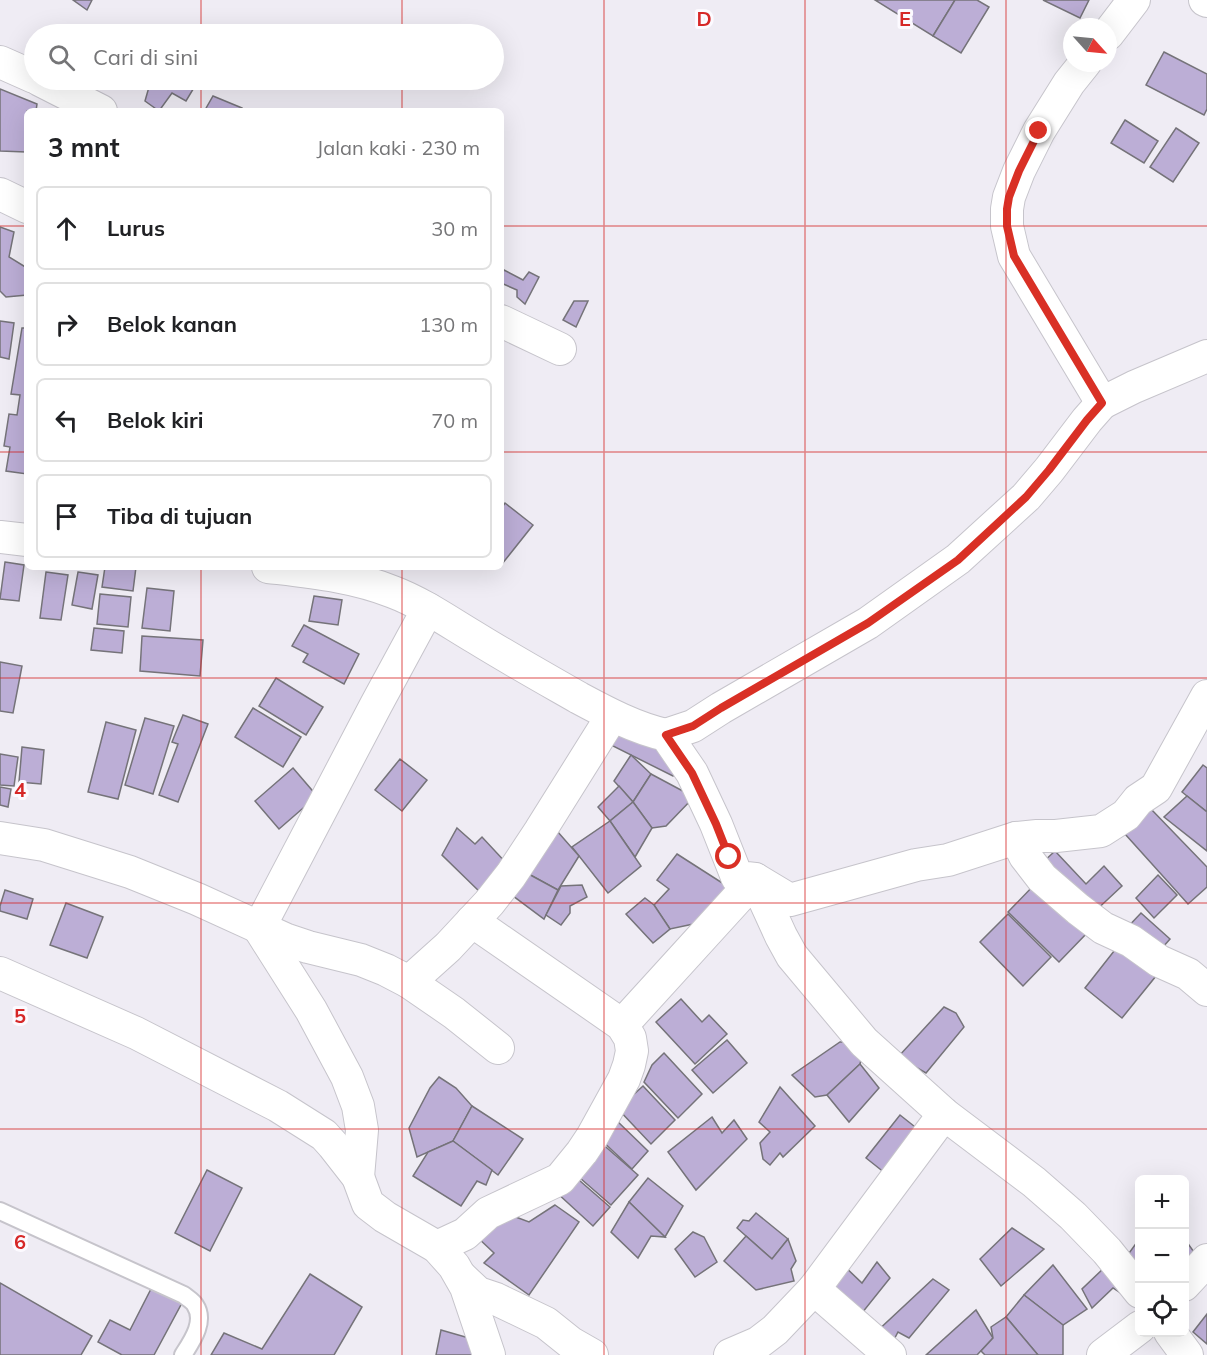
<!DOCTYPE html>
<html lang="id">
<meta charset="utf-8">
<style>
:root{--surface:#fff;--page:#f2f2f2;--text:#202124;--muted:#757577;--line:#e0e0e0}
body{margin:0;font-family:Mulish,sans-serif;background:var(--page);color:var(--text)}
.controls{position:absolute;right:18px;bottom:18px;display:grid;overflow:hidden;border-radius:9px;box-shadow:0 6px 24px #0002}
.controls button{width:54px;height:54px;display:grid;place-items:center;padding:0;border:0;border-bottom:2px solid var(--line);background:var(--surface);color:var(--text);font:30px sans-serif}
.compass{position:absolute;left:1063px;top:18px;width:54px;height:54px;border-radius:50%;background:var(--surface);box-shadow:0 6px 24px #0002;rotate:117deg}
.stop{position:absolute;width:18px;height:18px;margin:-14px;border:4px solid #d93025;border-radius:50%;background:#fff}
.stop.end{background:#d93025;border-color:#fff;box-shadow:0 2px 6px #0008}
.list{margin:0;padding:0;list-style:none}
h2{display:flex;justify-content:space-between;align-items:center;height:78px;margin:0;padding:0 24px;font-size:26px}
h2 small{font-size:20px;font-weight:400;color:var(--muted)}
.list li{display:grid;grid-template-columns:39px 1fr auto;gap:18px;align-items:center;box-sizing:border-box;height:84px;margin:0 12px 12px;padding:0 12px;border:2px solid var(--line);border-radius:9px}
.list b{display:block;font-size:22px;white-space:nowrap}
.list em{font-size:20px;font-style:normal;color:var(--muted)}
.icon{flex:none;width:33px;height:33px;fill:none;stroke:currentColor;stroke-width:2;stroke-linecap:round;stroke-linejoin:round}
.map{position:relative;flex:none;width:1207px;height:1355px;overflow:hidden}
.search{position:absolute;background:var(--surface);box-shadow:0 6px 24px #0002;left:24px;top:24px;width:480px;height:66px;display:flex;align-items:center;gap:15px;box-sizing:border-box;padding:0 21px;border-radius:33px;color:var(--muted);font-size:22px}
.panel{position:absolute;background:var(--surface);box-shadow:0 6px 24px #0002;left:24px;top:108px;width:480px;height:462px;border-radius:9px}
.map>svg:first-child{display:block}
</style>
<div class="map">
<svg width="1207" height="1355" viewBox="0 0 1207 1355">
<rect width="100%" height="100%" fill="#efecf4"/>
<g fill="#bcaed6" stroke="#757379" stroke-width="1.5">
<path d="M73 0H92L87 10Z"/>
<path d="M875 0H955L933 36Z"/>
<path d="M955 0H977L989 7 961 53 933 36Z"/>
<path d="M1043 0H1089L1080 18Z"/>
<path d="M1164 52 1207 74V109L1204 115 1146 85Z"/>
<path d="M149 80H184L195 86 186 101 172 93 159 111 145 101 151 80Z"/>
<path d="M0 89 37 104 36 111H27L26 152 0 151Z"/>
<path d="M213 96 242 108 241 111 205 110Z"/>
<path d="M1125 120 1158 141 1144 163 1111 143Z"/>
<path d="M1176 128 1199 143 1173 182 1150 167Z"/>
<path d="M0 227 14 232 9 257 27 268V295L6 297 0 291Z"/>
<path d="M504 270 523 280 529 272 539 277 525 304 517 297V290L501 283V275Z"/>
<path d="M574 301H588L576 327 563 320Z"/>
<path d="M0 321 14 323 9 359 0 357Z"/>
<path d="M22 328H27V474L6 471 10 447 4 446 9 414 17 415 20 395 11 394Z"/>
<path d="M505 503 533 525 502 564 501 509Z"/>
<path d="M5 562 24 565 19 601 0 599Z"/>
<path d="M105 567H136L133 591 102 587Z"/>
<path d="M46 572 68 575 61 620 40 618Z"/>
<path d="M78 572 98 575 92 609 72 605Z"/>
<path d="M147 588 174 591 170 631 142 628Z"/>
<path d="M100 594 131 597 128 627 97 624Z"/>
<path d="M314 596 342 600 338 625 309 621Z"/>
<path d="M304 625 359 654 344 684 303 662 308 654 292 646Z"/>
<path d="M94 628 124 631 122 653 91 650Z"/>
<path d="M142 636 203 640 200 676 140 671Z"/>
<path d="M0 662 22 666 13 713 0 711Z"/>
<path d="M276 678 323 707 306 735 259 706Z"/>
<path d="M253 708 301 737 283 767 235 737Z"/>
<path d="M183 715 208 724 178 802 159 795 178 744 172 742Z"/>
<path d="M145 718 174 726 153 794 125 785Z"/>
<path d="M106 722 136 730 118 799 88 792Z"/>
<path d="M622 726 674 753 680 765 673 776 611 745Z"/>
<path d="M22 747 44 750 41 784 19 782Z"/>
<path d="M0 754 18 757 14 786 0 785Z"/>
<path d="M631 755 651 774 633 802 614 781Z"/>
<path d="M400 759 427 780 402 811 375 790Z"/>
<path d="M1203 765 1207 768V812L1182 792Z"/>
<path d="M293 768 317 796 279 829 255 801Z"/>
<path d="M651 774 694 797 666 826 652 828 633 802Z"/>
<path d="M619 786 633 802 610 821 598 807Z"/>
<path d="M0 787 11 789 8 807 0 805Z"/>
<path d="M1187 796 1207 812V851L1164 817Z"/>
<path d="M633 802 652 828 635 857 610 821Z"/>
<path d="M1150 808 1207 867V887L1188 904 1125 834Z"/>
<path d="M610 821 641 866 608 893 572 847Z"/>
<path d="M550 823 579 856 558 890 523 871Z"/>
<path d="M457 828 475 844 482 837 509 866 485 897 442 855Z"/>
<path d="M1055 851 1086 884 1104 866 1122 886 1091 915 1042 863Z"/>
<path d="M677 854 727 886 698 923 670 929 654 905 669 889 657 880Z"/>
<path d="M523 871 558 890 544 919 505 890Z"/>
<path d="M1158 875 1177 895 1154 918 1136 898Z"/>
<path d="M1037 882 1088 932 1059 962 1008 912Z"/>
<path d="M582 885 587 897 570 906V913L561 925 546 915 561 886Z"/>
<path d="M5 890 33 899 27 919 0 911V906Z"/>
<path d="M645 898 654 905 670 929 653 943 626 914Z"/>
<path d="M66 903 103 917 87 958 50 945Z"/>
<path d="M1141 913 1170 939 1155 956 1125 930Z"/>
<path d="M1008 914 1051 957 1023 986 980 942Z"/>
<path d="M1118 946 1156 976 1122 1018 1085 988Z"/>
<path d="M681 999 702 1022 709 1015 727 1034 695 1064 656 1022Z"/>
<path d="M944 1007 956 1013 964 1027 926 1073 898 1057Z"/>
<path d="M727 1040 747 1063 713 1093 692 1070Z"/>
<path d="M840 1042H859L864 1048 860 1064 827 1095 815 1097 792 1075Z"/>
<path d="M664 1053 702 1094 678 1118 644 1082 652 1065Z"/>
<path d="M860 1064 879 1088 849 1122 827 1095Z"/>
<path d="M439 1077 456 1088 472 1106 453 1141 417 1157 409 1128 430 1088Z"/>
<path d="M643 1086 675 1120 651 1144 618 1109Z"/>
<path d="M780 1087 815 1126 783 1157 780 1153 770 1165 763 1159 760 1143 770 1132 759 1122Z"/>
<path d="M472 1106 523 1139 498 1175 453 1141Z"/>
<path d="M900 1115 924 1134 890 1177 866 1158Z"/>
<path d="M712 1117 722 1133 734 1120 747 1139 696 1190 668 1152Z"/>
<path d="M615 1119 648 1151 632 1169 598 1137Z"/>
<path d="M453 1141 492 1170 486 1185 477 1181 461 1206 413 1176 428 1152Z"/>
<path d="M599 1141 638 1175 611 1205 572 1171Z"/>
<path d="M207 1170 242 1188 210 1251 175 1233Z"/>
<path d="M572 1174 610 1207 593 1226 556 1192Z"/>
<path d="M648 1178 683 1206 665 1237 629 1202Z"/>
<path d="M629 1202 665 1237 651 1236 638 1258 611 1232Z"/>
<path d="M555 1205 579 1222 529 1295 484 1263 494 1253 476 1236 497 1210 529 1222Z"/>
<path d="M756 1213 788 1239 772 1259 737 1228 743 1220 749 1221Z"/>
<path d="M1012 1228 1044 1249 1001 1286 980 1259Z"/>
<path d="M693 1232 704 1237 717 1262 695 1277 675 1249Z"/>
<path d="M746 1236 772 1259 788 1239 796 1261 791 1269 794 1281 756 1290 724 1261Z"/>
<path d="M1140 1238V1279L1124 1260Z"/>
<path d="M1184 1238 1194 1252 1184 1260Z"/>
<path d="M877 1262 890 1278 858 1318 823 1290 841 1263 862 1283Z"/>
<path d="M1053 1265 1087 1309 1063 1325 1024 1295Z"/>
<path d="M1106 1266 1122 1294 1113 1288 1092 1308 1082 1289Z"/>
<path d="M310 1274 362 1307 334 1355H211L224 1333 262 1349Z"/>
<path d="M933 1279 949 1290 909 1338 898 1332 889 1349 873 1335Z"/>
<path d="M0 1283 92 1336 81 1355H0Z"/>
<path d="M153 1285 183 1301 154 1355H122L98 1342 110 1320 130 1330Z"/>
<path d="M1024 1295 1063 1325V1355H1038L1006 1317Z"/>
<path d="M976 1310 993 1338 977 1355H926Z"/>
<path d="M1207 1314V1344L1193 1332Z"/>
<path d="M1006 1317 1038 1355H985L981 1351 993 1338 991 1327Z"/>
<path d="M441 1330 476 1340 475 1355H436Z"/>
</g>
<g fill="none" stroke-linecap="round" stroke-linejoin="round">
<g stroke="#c6c4cb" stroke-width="20">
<path id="lane" d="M0 1211 184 1295C187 1298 193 1301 195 1305 206 1321 192 1341 183 1355"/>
</g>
<g stroke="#c6c4cb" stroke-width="34">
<g id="street">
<path d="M1205 0 1207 1"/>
<path d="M1108 34 1134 0"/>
<path d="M0 62 34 77"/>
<path d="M1085 63 1069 83 1039 131 1019 171 1009 197 1007 209V226L1014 256 1102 403 1134 387 1207 356"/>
<path d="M40 80 101 111"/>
<path d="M0 194 27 207"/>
<path d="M501 321 560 349"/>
<path d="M0 537 27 540"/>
<path d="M268 567C310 572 353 576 393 592 422 603 449 622 476 638 510 659 544 678 579 698 607 713 635 728 666 735L692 773 716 824 737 877 755 879 790 900 916 865 948 860 1016 838 1037 836H1056L1101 831 1126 815 1138 800 1156 788 1207 696"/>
<path d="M666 735 693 726 721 708 868 623 958 559 1026 497 1049 470 1087 420 1102 403"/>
<path d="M0 838 44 845 130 872 197 899 287 940 308 947 361 960 386 970 409 982 454 1013 498 1048"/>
<path d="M1016 838 1025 856 1042 878 1078 909 1103 928 1131 941 1159 961 1188 974 1207 990"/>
<path d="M0 973 136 1033 278 1106 324 1135 333 1145 358 1177 368 1204 385 1217 437 1247 454 1266 466 1287 489 1355"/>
<path d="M409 982 448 947 489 903 511 875 540 831 612 716"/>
<path d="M622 1025 755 879 781 936 792 956 864 1042 944 1114 1034 1182 1073 1216 1107 1251 1140 1292"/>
<path d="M358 1177 362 1130 358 1106 347 1077 311 1010 259 928 376 705 428 609"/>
<path d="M437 1247 465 1234 488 1213 560 1179 582 1152 592 1137 624 1079 629 1065 632 1051 630 1038 622 1025 472 921"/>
<path d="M461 1277 478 1293 496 1299 546 1323 571 1343 592 1355"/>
<path d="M1184 1285 1207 1260"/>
<path d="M814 1289 890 1355"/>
<path d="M1170 1332 1187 1355"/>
<path d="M730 1355 758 1343 775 1330 814 1289 944 1114"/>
<path d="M1103 1355 1140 1327"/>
</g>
</g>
<use href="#lane" stroke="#fff" stroke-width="16"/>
<use href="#street" stroke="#fff" stroke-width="32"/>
</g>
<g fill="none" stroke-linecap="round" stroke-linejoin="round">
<path stroke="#d93025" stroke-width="8" d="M729 857 716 824 692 773 666 735 693 726 721 708 868 623 958 560 1026 497 1049 470 1087 420 1102 403 1014 256 1007 226V209L1009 197 1019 171 1039 131"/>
</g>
<path fill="none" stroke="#d62828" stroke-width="1.5" stroke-opacity="0.55" d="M201 0V34M402 0V34M604 0V1355M805 0V1355M1006 0V1355M201 80V111M402 80V111M0 226H27M501 226H1207M0 452H27M501 452H1207M201 567V1355M402 567V1355M0 678H1207M0 903H1207M0 1129H1207"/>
<g font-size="20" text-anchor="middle" font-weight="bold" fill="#d62828" stroke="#fcfaff" stroke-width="6" stroke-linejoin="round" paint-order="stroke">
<text x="704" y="26">D</text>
<text x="905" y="26">E</text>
<text x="20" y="797">4</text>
<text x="20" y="1023">5</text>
<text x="20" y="1249">6</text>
</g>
</svg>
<div class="controls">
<button>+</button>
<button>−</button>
<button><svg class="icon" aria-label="locate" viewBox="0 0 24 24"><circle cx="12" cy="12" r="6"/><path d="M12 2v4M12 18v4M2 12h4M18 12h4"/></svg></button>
</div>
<svg class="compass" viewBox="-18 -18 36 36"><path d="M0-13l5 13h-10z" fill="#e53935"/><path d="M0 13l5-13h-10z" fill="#757577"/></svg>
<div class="stop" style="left:729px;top:857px"></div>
<div class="stop end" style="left:1039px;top:131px"></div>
<div class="search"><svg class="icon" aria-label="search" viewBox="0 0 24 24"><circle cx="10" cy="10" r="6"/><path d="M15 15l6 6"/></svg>Cari di sini</div>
<section class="panel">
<h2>3 mnt<small>Jalan kaki · 230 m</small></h2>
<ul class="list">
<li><svg class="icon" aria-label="ahead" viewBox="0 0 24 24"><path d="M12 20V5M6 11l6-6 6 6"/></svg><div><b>Lurus</b></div><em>30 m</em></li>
<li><svg class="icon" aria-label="right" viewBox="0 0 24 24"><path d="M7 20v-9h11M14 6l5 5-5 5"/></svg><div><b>Belok kanan</b></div><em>130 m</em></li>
<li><svg class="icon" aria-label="left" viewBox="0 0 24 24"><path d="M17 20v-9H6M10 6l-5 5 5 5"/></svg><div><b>Belok kiri</b></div><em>70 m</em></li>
<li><svg class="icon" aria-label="arrive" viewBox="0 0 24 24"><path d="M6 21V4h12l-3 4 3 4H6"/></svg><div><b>Tiba di tujuan</b></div></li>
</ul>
</section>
</div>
